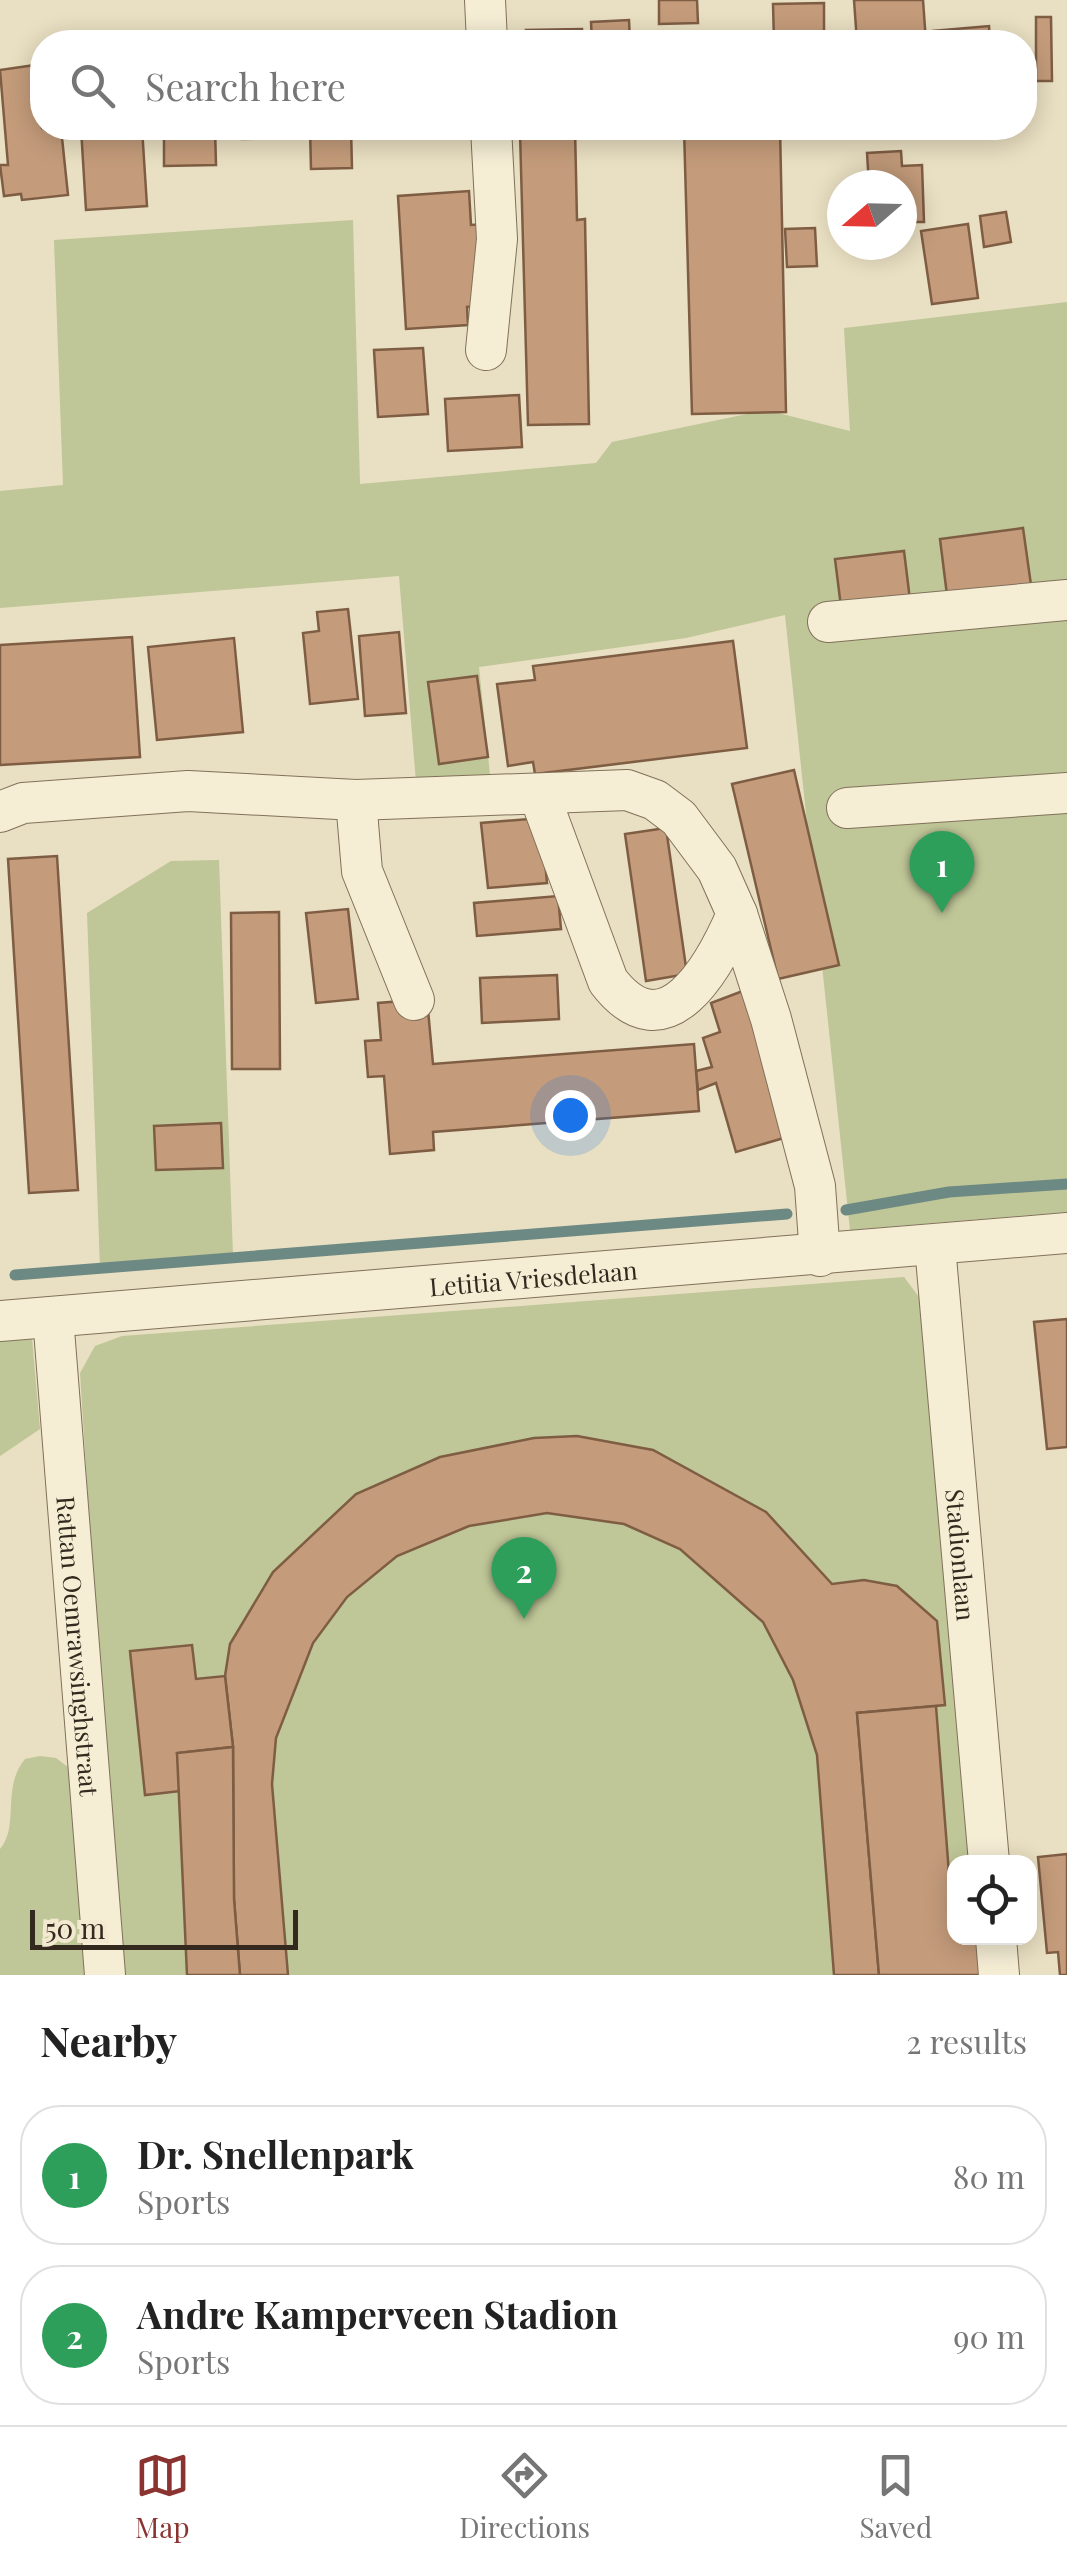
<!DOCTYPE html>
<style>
:root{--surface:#fff;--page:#f2f2f2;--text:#222;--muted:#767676;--line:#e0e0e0;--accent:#8b3330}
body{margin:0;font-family:"Playfair Display",serif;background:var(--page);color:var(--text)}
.controls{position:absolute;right:30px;bottom:30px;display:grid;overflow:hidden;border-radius:20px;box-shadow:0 5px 25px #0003}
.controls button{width:90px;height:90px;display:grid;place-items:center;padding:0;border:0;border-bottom:2px solid var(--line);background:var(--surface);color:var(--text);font:50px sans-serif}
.compass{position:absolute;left:827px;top:170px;width:90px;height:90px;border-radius:50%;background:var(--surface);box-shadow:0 5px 25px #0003;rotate:250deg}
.scale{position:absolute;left:30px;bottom:25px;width:268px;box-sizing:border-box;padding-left:10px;border:5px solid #33291e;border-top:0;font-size:28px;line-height:35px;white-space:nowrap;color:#33291e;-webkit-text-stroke:8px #f2e9d0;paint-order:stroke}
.you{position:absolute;left:570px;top:1115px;width:35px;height:35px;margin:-25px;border:8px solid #fff;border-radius:50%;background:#1a73e8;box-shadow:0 0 0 15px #1a73e833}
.badge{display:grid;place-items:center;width:65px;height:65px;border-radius:50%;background:var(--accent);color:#fff;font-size:32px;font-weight:700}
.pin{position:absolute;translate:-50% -82px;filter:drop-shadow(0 2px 5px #0008)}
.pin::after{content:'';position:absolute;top:52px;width:35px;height:30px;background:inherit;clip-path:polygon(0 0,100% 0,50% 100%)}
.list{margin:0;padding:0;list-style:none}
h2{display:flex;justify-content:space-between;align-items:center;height:130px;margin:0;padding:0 40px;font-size:42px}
h2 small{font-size:32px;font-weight:400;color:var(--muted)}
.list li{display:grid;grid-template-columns:65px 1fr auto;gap:30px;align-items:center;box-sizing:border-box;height:140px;margin:0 20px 20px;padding:0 20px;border:2px solid var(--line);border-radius:40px}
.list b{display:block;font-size:38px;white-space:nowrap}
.list p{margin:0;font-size:32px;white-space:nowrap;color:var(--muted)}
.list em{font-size:32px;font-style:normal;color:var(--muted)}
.icon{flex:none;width:55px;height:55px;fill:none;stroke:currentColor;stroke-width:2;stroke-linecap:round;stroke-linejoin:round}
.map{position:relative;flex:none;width:1067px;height:1975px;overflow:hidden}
.search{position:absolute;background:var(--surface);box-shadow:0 5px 25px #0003;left:30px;right:30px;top:30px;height:110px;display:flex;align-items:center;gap:25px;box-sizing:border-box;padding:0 35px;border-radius:40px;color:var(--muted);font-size:38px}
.sheet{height:450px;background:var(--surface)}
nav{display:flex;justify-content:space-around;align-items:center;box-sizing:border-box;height:140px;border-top:2px solid var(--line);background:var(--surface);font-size:28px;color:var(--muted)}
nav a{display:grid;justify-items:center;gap:5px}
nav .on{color:var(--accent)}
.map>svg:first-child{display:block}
</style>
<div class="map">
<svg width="1067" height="1975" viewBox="0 0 1067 1975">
<rect width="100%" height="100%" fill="#e9dfc2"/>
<g fill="#bfc697">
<path d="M353 220 360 484 596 463 612 442 766 410 850 431 844 328 1067 302V1212L850 1230 785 615 686 638 479 667 490 775 416 782 399 576 0 608V491L63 485 54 240Z"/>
<path d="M219 860 233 1256 100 1268 87 913 171 861Z"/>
<path d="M904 1277 928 1309 986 1862H954V1938H992L995 1975H125L98 1658 80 1373 95 1346 122 1336Z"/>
<path d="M31 1327 40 1429 0 1456V1331Z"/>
<path d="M40 1756 56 1758 69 1768 85 1975H0V1849C20 1826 1 1788 25 1759Z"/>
</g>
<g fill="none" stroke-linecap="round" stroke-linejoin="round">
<g stroke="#6c8983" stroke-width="11">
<path d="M846 1210 949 1192 1067 1184"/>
<path d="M15 1275 787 1214"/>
</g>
</g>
<g fill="#c49c7b" stroke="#7e5d43" stroke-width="2.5">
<path d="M659 0H697L698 23 659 24Z"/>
<path d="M854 0H923L926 42H857Z"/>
<path d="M824 3V42H774L773 4Z"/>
<path d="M1036 17H1051L1052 81H1036Z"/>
<path d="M629 20 630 42H592L591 22Z"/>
<path d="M989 26 990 42H934L933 31Z"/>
<path d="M582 29 583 42H527L526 30Z"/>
<path d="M348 34V42H308V35Z"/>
<path d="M42 64V128H61L68 195 22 200 21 194 4 196 0 165H8L0 70Z"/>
<path d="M81 128H142L147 206 86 210Z"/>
<path d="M164 128H215L216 165 164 166Z"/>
<path d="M242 128H286L287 138 242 139Z"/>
<path d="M310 128H351L352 168 311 169Z"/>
<path d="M528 128H575L577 220 585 219 589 424 528 425 520 132H528Z"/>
<path d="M684 128H780L786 412 692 414Z"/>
<rect x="866" y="128" width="56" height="6"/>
<path d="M901 151 902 166 922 165 924 222H902V185H869L867 153Z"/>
<path d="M469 191 471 225 483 224 478 306 467 307 468 325 406 329 398 196Z"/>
<path d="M1006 212 1011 242 984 247 980 216Z"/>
<path d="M968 224 978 298 932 304 921 231Z"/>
<path d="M815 228 817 266 787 267 785 229Z"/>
<path d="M423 348 428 414 378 417 374 350Z"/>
<path d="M519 395 522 447 448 451 445 399Z"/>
<path d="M1023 528 1031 585 947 595 940 539Z"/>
<path d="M904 551 910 600 841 607 835 559Z"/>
<path d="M348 609 358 699 310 704 303 633 319 631 317 612Z"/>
<path d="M399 632 406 713 365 716 359 636Z"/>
<path d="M132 637 140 757 0 765V645Z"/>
<path d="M234 638 243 732 157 740 148 647Z"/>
<path d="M733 641 747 748 535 774 533 762 508 766 497 684 535 680 533 666Z"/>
<path d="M477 676 488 757 439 764 428 682Z"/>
<path d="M794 770 839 965 778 979 732 784Z"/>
<path d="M541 818 547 883 488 888 481 823Z"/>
<path d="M666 828 687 974 646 981 625 834Z"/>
<path d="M57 856 78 1190 29 1193 8 859Z"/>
<path d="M558 896 561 929 477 936 474 903Z"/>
<path d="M348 909 358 999 316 1003 306 913Z"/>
<path d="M279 912 280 1069H232L231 913Z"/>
<path d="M557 975 559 1019 482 1023 480 978Z"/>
<path d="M756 986 801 1133 736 1152 716 1083 698 1090 696 1071 712 1067 703 1038 720 1032 711 1003Z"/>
<path d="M427 999 433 1064 694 1044 699 1111 433 1132 434 1150 390 1154 384 1076 368 1077 365 1041 381 1040 378 1003Z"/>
<path d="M221 1123 223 1168 156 1170 154 1126Z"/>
<path d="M1067 1319V1447L1047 1449 1034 1322Z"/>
<path d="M577 1436 653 1450 766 1512 832 1584 864 1580 897 1586 937 1621 945 1705 857 1713 879 1975H834L817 1755 793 1680 763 1622 680 1549 624 1524 547 1513 469 1526 397 1556 347 1597 313 1643 276 1738 272 1784 288 1975H240L234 1899 233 1747 225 1676 230 1644 273 1572 356 1494 440 1457 534 1438Z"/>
<path d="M192 1645 196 1679 225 1676 233 1747 177 1753 181 1791 145 1795 130 1651Z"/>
<path d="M936 1706 954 1938H987L989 1975H879L857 1713Z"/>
<path d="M233 1747 234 1899 240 1975H187L177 1753Z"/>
<path d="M1067 1854V1975H1060L1058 1952 1047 1953 1038 1857Z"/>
</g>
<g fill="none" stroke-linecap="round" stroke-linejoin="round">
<g stroke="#81715b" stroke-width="42">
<g id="minor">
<path d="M485 0 487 42"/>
<path d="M486 350 497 239 491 128"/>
<path d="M828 622 1067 600"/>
<path d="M539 794 608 981C666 1057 715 965 737 914"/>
<path d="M356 800 362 871 414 1000"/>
<path d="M847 808 1067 793"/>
<path d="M0 812 23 803 188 791 356 800 627 790 655 800 679 818 717 869 737 914 771 1019 815 1186 820 1256"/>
<path id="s1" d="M935 1246 989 1862"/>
<path id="s2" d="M53 1317 105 1975"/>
<path id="s3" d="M0 1321 1067 1233"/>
<path d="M996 1938 999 1975"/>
</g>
</g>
<use href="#minor" stroke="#f5edd4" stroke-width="40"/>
</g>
<g text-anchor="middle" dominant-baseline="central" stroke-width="8" stroke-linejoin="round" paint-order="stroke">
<g font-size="25" fill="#33291e" stroke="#f2e9d0">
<text stroke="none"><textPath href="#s3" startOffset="535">Letitia Vriesdelaan</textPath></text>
<text stroke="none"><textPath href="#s1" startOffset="310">Stadionlaan</textPath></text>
<text stroke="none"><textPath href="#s2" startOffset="330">Rattan Oemrawsinghstraat</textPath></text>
</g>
</g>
</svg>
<div class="controls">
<button><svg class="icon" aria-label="locate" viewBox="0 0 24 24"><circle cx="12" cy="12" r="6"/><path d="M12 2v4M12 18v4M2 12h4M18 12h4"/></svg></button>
</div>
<svg class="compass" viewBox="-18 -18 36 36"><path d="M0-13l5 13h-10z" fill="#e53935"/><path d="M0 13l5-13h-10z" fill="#767676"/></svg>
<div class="scale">50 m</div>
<div class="you"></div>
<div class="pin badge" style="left:942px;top:913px;background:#2e9e5b">1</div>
<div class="pin badge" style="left:524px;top:1619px;background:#2e9e5b">2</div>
<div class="search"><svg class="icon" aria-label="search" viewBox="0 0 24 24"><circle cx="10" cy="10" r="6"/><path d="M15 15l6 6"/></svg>Search here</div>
</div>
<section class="sheet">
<h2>Nearby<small>2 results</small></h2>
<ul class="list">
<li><span class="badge" style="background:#2e9e5b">1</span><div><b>Dr. Snellenpark</b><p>Sports</p></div><em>80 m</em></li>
<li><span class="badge" style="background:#2e9e5b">2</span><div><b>Andre Kamperveen Stadion</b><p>Sports</p></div><em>90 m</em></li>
</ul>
</section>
<nav>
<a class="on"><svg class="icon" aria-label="map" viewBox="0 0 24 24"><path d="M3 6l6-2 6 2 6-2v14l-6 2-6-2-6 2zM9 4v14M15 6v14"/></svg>Map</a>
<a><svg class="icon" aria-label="directions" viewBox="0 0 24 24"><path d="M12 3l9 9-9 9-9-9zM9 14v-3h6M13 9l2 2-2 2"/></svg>Directions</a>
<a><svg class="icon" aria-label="saved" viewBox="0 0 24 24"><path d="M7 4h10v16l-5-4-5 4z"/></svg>Saved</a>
</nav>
